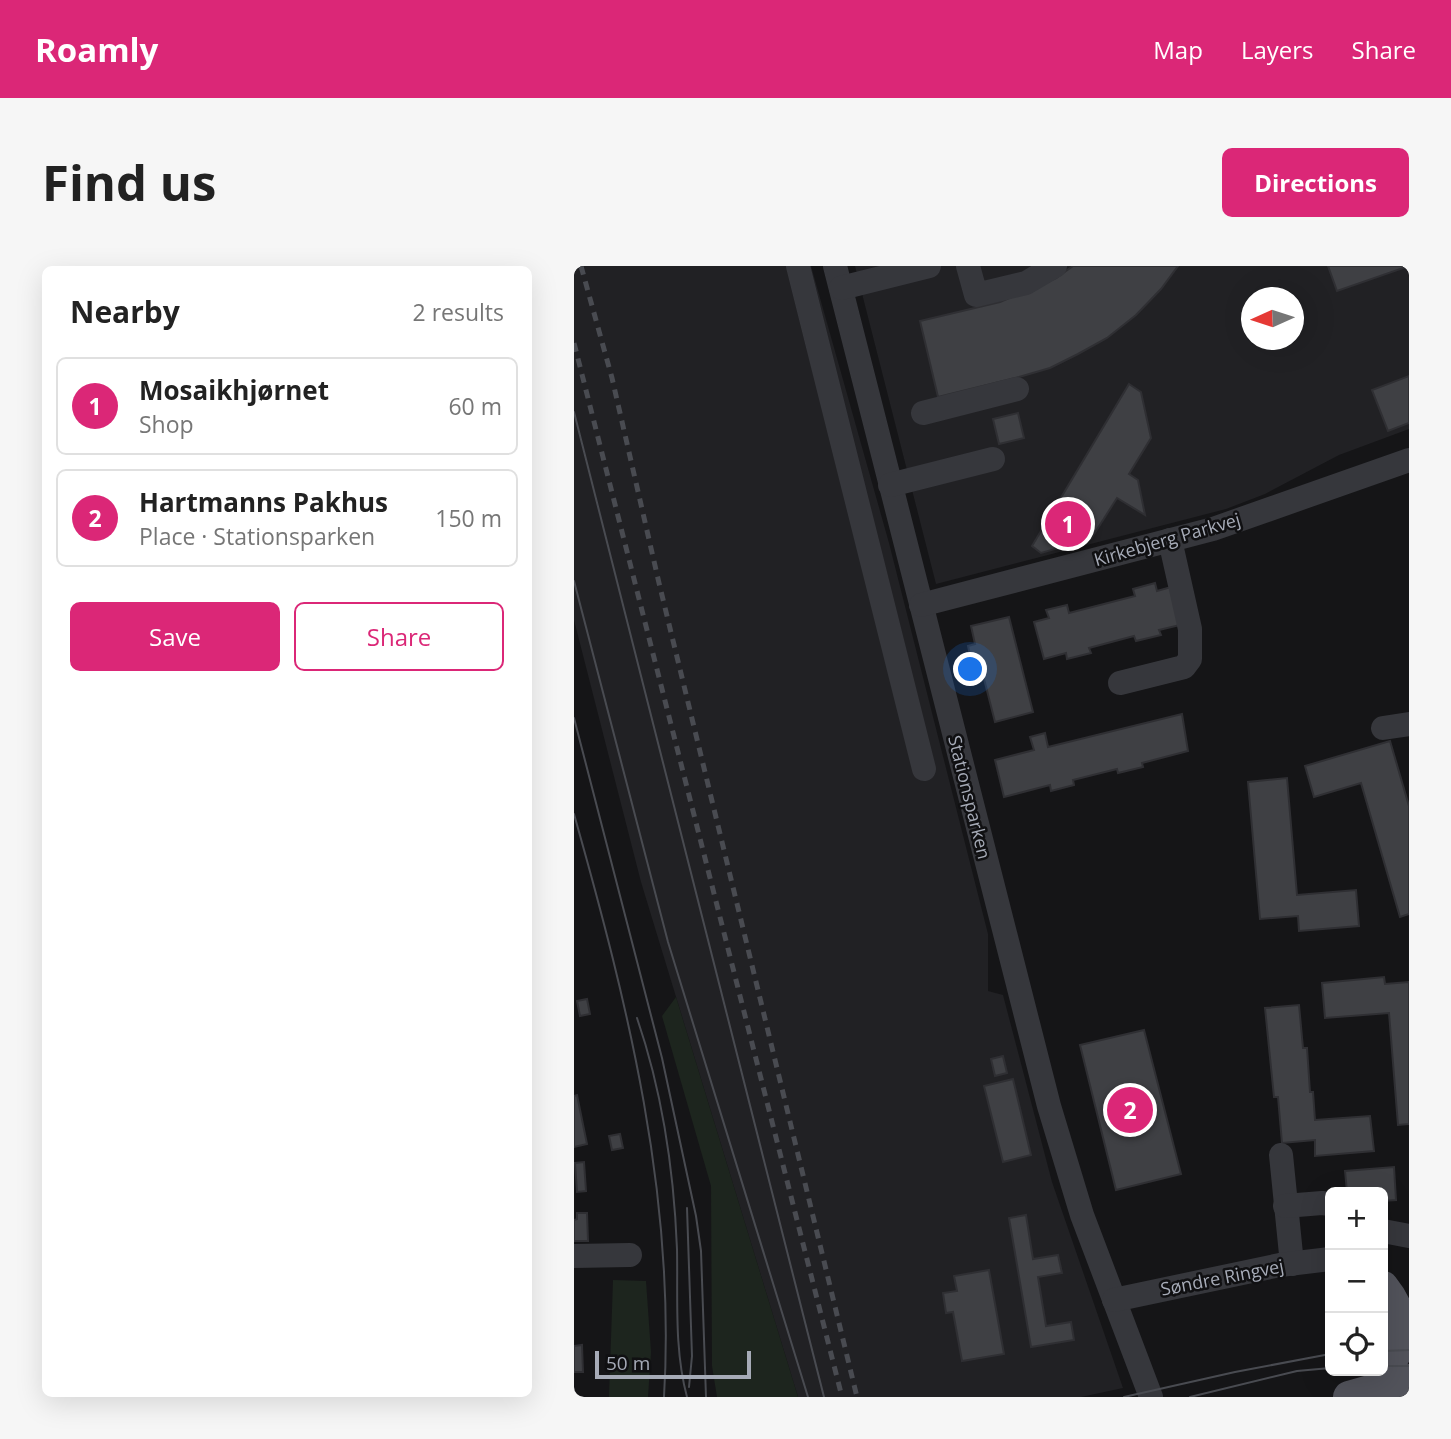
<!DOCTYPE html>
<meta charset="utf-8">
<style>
:root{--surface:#fff;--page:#f6f6f6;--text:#222;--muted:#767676;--line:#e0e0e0;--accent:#db2777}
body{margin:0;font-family:"Open Sans",sans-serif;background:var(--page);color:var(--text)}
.controls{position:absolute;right:21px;bottom:21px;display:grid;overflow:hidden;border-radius:10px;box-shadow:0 7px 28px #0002}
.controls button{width:63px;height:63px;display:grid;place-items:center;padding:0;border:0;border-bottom:2px solid var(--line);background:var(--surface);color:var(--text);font:35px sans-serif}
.compass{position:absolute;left:667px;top:21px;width:63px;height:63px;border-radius:50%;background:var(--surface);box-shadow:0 7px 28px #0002;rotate:267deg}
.scale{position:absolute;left:21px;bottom:18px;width:156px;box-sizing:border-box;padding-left:7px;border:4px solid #a6abb7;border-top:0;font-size:19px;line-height:24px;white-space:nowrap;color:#a6abb7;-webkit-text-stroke:5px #101012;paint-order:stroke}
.you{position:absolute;left:397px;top:404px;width:24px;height:24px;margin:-18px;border:5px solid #fff;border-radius:50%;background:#1a73e8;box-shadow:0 0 0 10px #1a73e833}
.badge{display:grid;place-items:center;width:46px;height:46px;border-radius:50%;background:var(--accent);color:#fff;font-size:23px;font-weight:700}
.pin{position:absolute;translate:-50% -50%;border:4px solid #fff;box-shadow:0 2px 7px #0006}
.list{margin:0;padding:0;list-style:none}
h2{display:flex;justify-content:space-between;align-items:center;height:91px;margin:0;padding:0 28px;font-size:30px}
h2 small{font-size:23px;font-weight:400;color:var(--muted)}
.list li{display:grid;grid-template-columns:46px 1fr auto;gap:21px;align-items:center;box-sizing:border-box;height:98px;margin:0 14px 14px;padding:0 14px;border:2px solid var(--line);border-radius:10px}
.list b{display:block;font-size:26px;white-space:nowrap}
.list p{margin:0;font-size:23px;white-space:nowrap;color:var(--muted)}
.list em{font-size:23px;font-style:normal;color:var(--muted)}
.actions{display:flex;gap:14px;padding:21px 28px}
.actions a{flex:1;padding:16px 0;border:2px solid var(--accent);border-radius:10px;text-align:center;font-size:24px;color:var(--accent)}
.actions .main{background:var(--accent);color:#fff}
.icon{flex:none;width:38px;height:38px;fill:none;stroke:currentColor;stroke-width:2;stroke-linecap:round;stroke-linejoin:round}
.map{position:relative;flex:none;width:835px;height:1131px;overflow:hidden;border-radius:10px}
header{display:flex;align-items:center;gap:42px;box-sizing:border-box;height:98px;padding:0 35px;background:var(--accent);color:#fff}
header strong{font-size:33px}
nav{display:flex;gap:38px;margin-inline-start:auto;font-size:24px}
.intro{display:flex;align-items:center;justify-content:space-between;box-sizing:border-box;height:168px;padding:0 42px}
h1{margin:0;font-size:49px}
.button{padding:18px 32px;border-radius:10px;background:var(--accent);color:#fff;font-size:24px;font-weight:700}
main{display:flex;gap:42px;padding:0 42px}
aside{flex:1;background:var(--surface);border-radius:10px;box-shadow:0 7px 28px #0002}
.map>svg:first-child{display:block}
</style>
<header>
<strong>Roamly</strong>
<nav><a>Map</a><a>Layers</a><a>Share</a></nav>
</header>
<div class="intro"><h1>Find us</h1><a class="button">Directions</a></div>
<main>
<aside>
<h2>Nearby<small>2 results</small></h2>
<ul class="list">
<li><span class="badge">1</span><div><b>Mosaikhjørnet</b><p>Shop</p></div><em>60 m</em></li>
<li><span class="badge">2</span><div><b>Hartmanns Pakhus</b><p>Place · Stationsparken</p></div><em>150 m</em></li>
</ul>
<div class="actions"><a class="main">Save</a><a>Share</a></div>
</aside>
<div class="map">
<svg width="835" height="1131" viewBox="0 0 835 1131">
<rect width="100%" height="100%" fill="#151517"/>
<g fill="#212124" fill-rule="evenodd">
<path d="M0 0H237L315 277 414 668V725L429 729 478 916 549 1122 507 1131H224L67 616 0 354Z"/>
<path d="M281 0H835V163L765 189 691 228 652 243 362 318ZM678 32H720V74H678Z"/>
</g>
<g fill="#1d251e">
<path d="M102 731 224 1131H143L138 1100 137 920 88 750Z"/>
<path d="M39 1014 72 1015 77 1086 74 1131H35Z"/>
</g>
<g fill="#3f4044" stroke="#2f2f33" stroke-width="2">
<path d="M499 0H604L587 23 562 49 533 72 504 88 476 102 445 111 364 131 346 55 426 36 482 12Z"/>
<path d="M754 0H835L763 25Z"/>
<path d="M835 110V157L814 165 798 124Z"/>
<path d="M555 118 567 126 577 172 555 208 564 214 571 249 543 232 517 273 467 287 458 280Z"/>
<path d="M444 147 450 172 425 178 419 153Z"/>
<path d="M581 317 583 325 597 321 606 359 585 364 587 369 562 375 560 370 515 382 517 387 493 393 492 387 470 393 460 356 475 352 472 344 493 339 495 347 561 330 559 323Z"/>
<path d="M435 351 459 446 421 456 407 401 399 403 394 380 401 378 397 360Z"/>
<path d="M608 448 614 485 568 497 569 501 544 507 543 503 499 514 500 519 477 525 476 519 430 531 421 494 460 484 456 471 471 467 474 481Z"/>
<path d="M816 475 835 540V648L826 651 787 517 740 531 731 500Z"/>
<path d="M713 512 723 629 782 624 785 660 725 665 724 650 686 653 674 516Z"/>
<path d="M810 711 811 718 835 716V858L824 859 815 747 751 752 748 717Z"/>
<path d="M13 733 16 748 6 750 3 735Z"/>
<path d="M725 739 729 782H733L736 826H739L741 854 796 850 800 885 741 890V874L708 877 704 831H700L691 742Z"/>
<path d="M570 764 607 908 542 924 506 779Z"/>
<path d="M429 790 433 807 421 810 417 793Z"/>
<path d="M439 813 457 889 429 896 410 820Z"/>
<path d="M3 829 13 878 0 881V830Z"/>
<path d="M46 868 49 882 38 884 35 870Z"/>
<path d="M10 896 12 925 3 926 1 897Z"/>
<path d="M820 901 822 934 809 935V926H773L771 905Z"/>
<path d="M3 947H13L14 975H0V954L3 953Z"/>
<path d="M452 949 459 993 484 989 488 1007 464 1011 472 1060 497 1056 500 1074 457 1081 435 952Z"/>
<path d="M415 1004 430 1088 388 1095 379 1046 372 1047 369 1027 383 1025 380 1010Z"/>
<path d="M8 1079 9 1106H0V1080Z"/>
</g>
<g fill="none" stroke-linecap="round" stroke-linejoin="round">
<g stroke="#36373c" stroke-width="24">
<path d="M224 0 350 503"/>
<path d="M261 0 475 840 508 949 577 1131"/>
<path d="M394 0 402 29 452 17 481 0"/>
<path d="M267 22 355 0"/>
<path d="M349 147 443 123"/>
<path d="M316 219 419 193"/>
<path d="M347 339 639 263 835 194"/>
<path d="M546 417 610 401 616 393V363L596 274"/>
<path d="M809 462 835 458"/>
<path d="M707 889 718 998"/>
<path d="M711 940 748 937 756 938"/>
<path d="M809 965 835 970"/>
<path d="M0 990 56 989"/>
<path d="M540 1034 706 999 756 993"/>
</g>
<g stroke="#52535b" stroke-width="32">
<path d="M809 1021C830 1047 835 1079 809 1103"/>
<path d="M775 1131 835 1114"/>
</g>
<g stroke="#494b51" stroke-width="2">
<path d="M0 146 250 1131"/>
<path d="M0 315 94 676 234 1131"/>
<path d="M0 452 88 792 122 950 127 985 132 1131"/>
<path d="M0 548C54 739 102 931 90 1131"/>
<path d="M63 752C88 825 100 906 103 983 104 1032 100 1083 113 1131"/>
<path d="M113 942 118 1090 115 1121"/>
<path d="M809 1085 835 1084"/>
<path d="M809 1100H835"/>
<path d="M550 1131 661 1106 756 1088"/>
<path d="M616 1131 723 1105 756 1102"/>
</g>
<g stroke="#494b51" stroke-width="5" stroke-dasharray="9 7" stroke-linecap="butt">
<path d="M7 0 38 112 85 317 283 1131"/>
<path d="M0 77 268 1131"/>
</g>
</g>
<g text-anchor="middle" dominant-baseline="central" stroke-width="5" stroke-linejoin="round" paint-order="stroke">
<g font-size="18" fill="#a6abb7" stroke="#101012">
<text transform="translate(593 273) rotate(-16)">Kirkebjerg Parkvej</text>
<text transform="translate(396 531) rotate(76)">Stationsparken</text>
<text transform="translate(648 1011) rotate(-11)">Søndre Ringvej</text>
</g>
</g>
</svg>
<div class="controls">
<button>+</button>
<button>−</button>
<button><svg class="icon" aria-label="locate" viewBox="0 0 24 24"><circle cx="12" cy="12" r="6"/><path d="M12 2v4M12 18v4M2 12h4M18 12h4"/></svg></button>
</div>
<svg class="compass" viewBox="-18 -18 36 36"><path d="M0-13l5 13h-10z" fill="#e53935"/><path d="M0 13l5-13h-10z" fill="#767676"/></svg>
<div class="scale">50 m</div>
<div class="you"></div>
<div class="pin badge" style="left:494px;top:258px">1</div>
<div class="pin badge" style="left:556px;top:844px">2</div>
</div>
</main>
